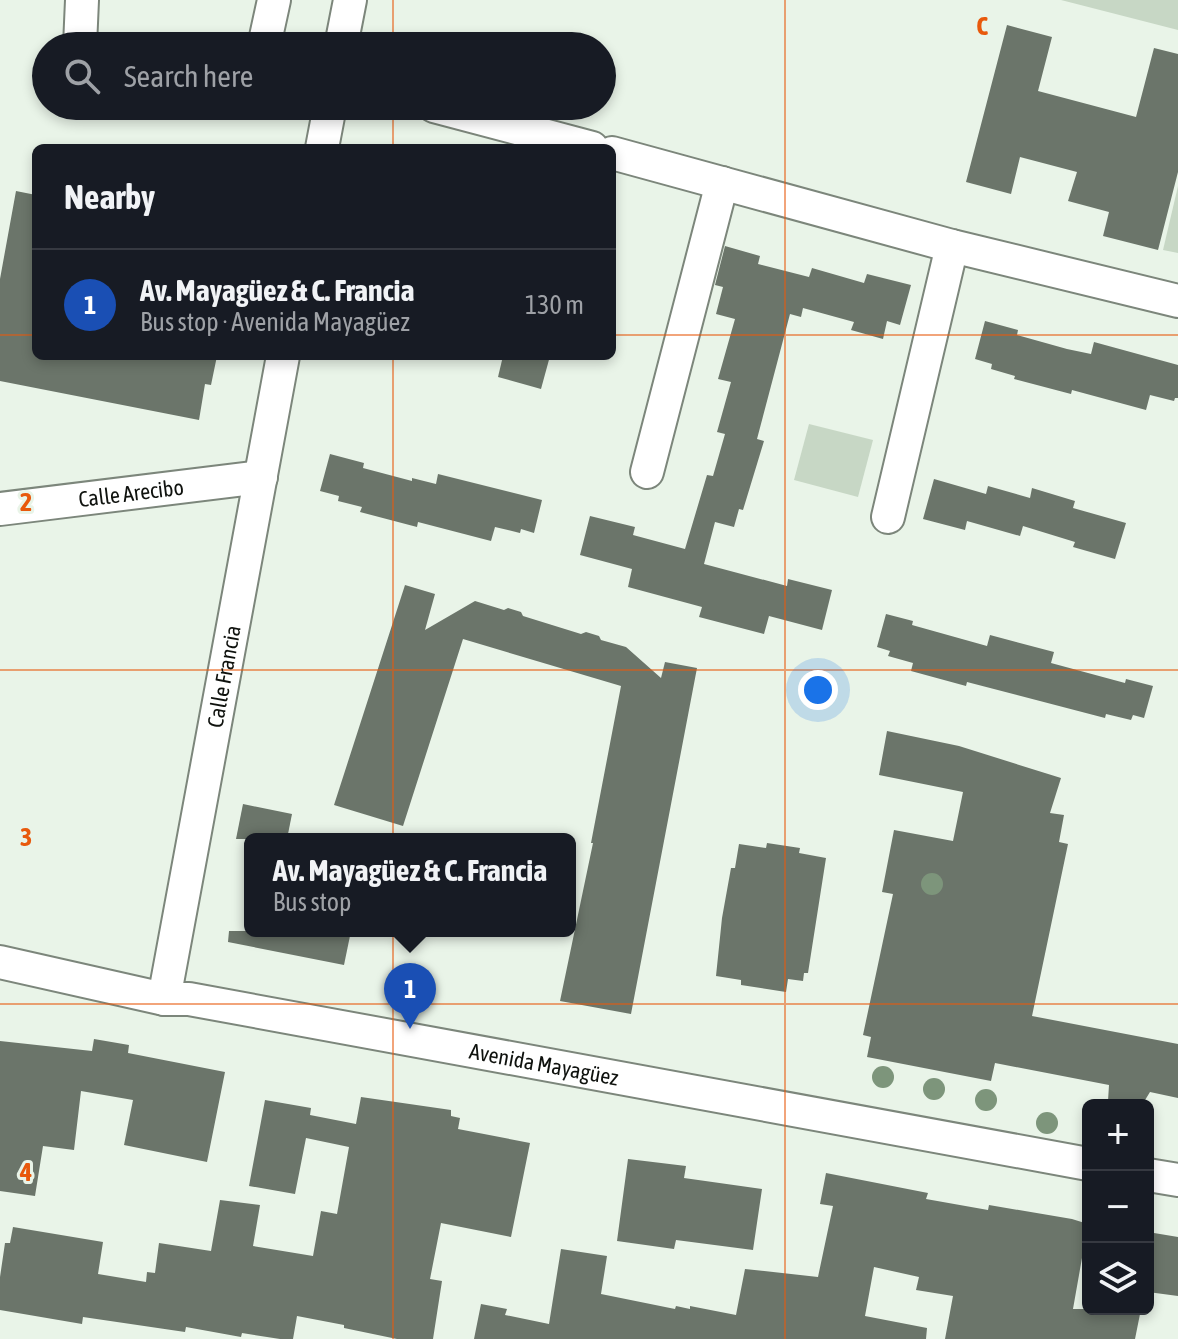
<!DOCTYPE html>
<meta charset="utf-8">
<style>
:root{--surface:#171b24;--page:#20242c;--text:#f1f3f6;--muted:#9ea1a6;--line:#363941;--accent:#d93025}
body{margin:0;font-family:"Asap Condensed",sans-serif;background:var(--page);color:var(--text)}
.controls{position:absolute;right:24px;bottom:24px;display:grid;overflow:hidden;border-radius:12px;box-shadow:0 4px 12px #0003}
.controls button{width:72px;height:72px;display:grid;place-items:center;padding:0;border:0;border-bottom:2px solid var(--line);background:var(--surface);color:var(--text);font:40px sans-serif}
.you{position:absolute;left:818px;top:690px;width:28px;height:28px;margin:-20px;border:6px solid #fff;border-radius:50%;background:#1a73e8;box-shadow:0 0 0 12px #1a73e833}
.badge{display:grid;place-items:center;width:52px;height:52px;border-radius:50%;background:var(--accent);color:#fff;font-size:26px;font-weight:700}
.pin{position:absolute;translate:-50% -66px;filter:drop-shadow(0 2px 4px #0008)}
.pin::after{content:'';position:absolute;top:42px;width:28px;height:24px;background:inherit;clip-path:polygon(0 0,100% 0,50% 100%)}
.popup{position:absolute;left:244px;top:833px;width:332px;height:104px;box-sizing:border-box;display:grid;place-content:center;border-radius:12px;background:var(--surface);filter:drop-shadow(0 2px 6px #0005);font-size:26px;white-space:nowrap;color:var(--muted)}
.popup b{font-size:30px;color:var(--text)}
.popup::after{content:'';position:absolute;left:50%;top:100%;margin-left:-16px;border:16px solid transparent;border-top-color:var(--surface)}
.list{margin:0;padding:0;list-style:none}
h2{display:flex;justify-content:space-between;align-items:center;height:104px;margin:0;padding:0 32px;font-size:34px}
h2 small{font-size:26px;font-weight:400;color:var(--muted)}
.list li{display:grid;grid-template-columns:52px 1fr auto;gap:24px;align-items:center;box-sizing:border-box;height:112px;padding:0 32px;border-top:2px solid var(--line)}
.list b{display:block;font-size:30px;white-space:nowrap}
.list p{margin:0;font-size:26px;white-space:nowrap;color:var(--muted)}
.list em{font-size:26px;font-style:normal;color:var(--muted)}
.icon{flex:none;width:44px;height:44px;fill:none;stroke:currentColor;stroke-width:2;stroke-linecap:round;stroke-linejoin:round}
.map{position:relative;flex:none;width:1178px;height:1339px;overflow:hidden}
.search{position:absolute;background:var(--surface);box-shadow:0 4px 12px #0003;left:32px;top:32px;width:584px;height:88px;display:flex;align-items:center;gap:20px;box-sizing:border-box;padding:0 28px;border-radius:44px;color:var(--muted);font-size:30px}
.panel{position:absolute;background:var(--surface);box-shadow:0 4px 12px #0003;left:32px;top:144px;width:584px;height:216px;border-radius:12px}
.map>svg:first-child{display:block}
</style>
<div class="map">
<svg width="1178" height="1339" viewBox="0 0 1178 1339">
<rect width="100%" height="100%" fill="#e9f4e8"/>
<g fill="#c7d7c5">
<path d="M1061 0H1178V30Z"/>
<path d="M1178 186V253L1163 250Z"/>
<path d="M809 424 873 440 858 497 794 480Z"/>
</g>
<g fill="#6b756a">
<path d="M1007 25 1052 37 1038 91 1136 117 1154 48 1178 54V172L1158 250 1103 236 1109 212 1068 201 1077 172 1020 157 1011 194 966 182Z"/>
<path d="M16 191 36 195V356H217L211 385 205 384 199 420 0 381V279Z"/>
<path d="M725 246 760 256 758 264 809 277 812 268 864 283 867 274 911 285 900 325 887 321 883 339 851 330 854 322 803 308 801 317 790 314 757 439 764 441 743 510 739 509 734 527 715 522 704 564 787 586 788 579 832 590 822 630 769 616 764 634 699 617 702 607 628 587 632 569 580 555 590 516 635 527 633 535 685 549 707 475 713 476 725 434 717 432 731 382 718 379 735 319 716 314 723 287 715 285Z"/>
<path d="M985 321 1018 330 1017 335 1067 349 1091 354 1094 342 1178 365V398H1175L1174 401 1150 395 1146 410 1072 390 1071 394 1014 379 1015 376 991 369 992 364 975 359Z"/>
<path d="M503 356H550L541 389 498 377Z"/>
<path d="M330 454 364 463 363 468 412 481V478L436 484 438 474 542 500 534 533 521 529 520 533 495 527 491 541 418 522 417 527 360 512 362 507 338 501 339 496 320 491Z"/>
<path d="M934 479 986 494 988 486 1030 498 1032 488 1075 501 1073 508 1126 523 1115 559 1073 547 1075 542 1023 526 1020 536 967 521 965 530 923 519Z"/>
<path d="M405 585 435 594 425 630 475 601 504 610 508 608 521 612 523 616 581 634 586 632 599 636 601 640 626 647 661 678 665 662 697 668 631 1014 560 1001 593 843H591L621 686 463 639 403 826 334 805Z"/>
<path d="M886 614 913 621 912 625 987 646 990 635 1054 652 1051 663 1125 683 1126 679 1153 686 1144 718 1133 715 1131 720 1106 714 1105 718 967 682 966 686 911 671 913 663 888 656 890 651 877 647Z"/>
<path d="M887 731 959 746 1061 778 1050 813 1064 815 1059 842 1068 844 1032 1016 1178 1044V1098L1150 1092 1142 1105H1134L1108 1101 1109 1085 995 1063 991 1081 867 1057 871 1037 863 1035 893 894 882 892 894 830 953 841 963 792 879 775Z"/>
<path d="M243 804 292 814 287 839H236Z"/>
<path d="M767 843 800 848 799 853 826 858 808 973H804L803 981 788 979 786 992 741 985V980L716 976 722 918 731 868H735L739 844 766 848Z"/>
<path d="M229 931H351L344 965 228 942Z"/>
<path d="M94 1039 129 1045 128 1053 225 1072 207 1162 124 1145 133 1100 81 1091 74 1150 43 1146 35 1196 0 1191V1041L92 1051Z"/>
<path d="M361 1097 451 1110V1116L460 1118 458 1129 530 1143 511 1237 441 1223 430 1279 442 1281 433 1339H397L344 1328V1325L297 1316 293 1339H280L242 1333 241 1337 186 1327 185 1332 83 1317 82 1324 0 1310V1277L5 1243H10L13 1227 103 1242 98 1274 146 1282 147 1272 155 1273 159 1243 211 1251 220 1200 260 1205 253 1246 313 1256 321 1211 337 1214 349 1147 306 1138 295 1194 249 1186 265 1100 311 1108 310 1115 356 1124Z"/>
<path d="M628 1159 686 1166 684 1178 762 1189 753 1250 676 1240 674 1249 617 1241Z"/>
<path d="M826 1173 928 1193 926 1199 988 1210 989 1205 1072 1219 1088 1224 1073 1309H1141L1135 1339H945L953 1296 916 1290 919 1277 874 1267 865 1316 927 1328 926 1339H474L481 1304 507 1309 505 1315 549 1324 561 1249 607 1256 601 1294 675 1309 676 1306 690 1309V1306L736 1315 745 1269 818 1277 833 1206 820 1204Z"/>
<path d="M1154 1233 1178 1237V1296L1148 1292V1238H1153Z"/>
</g>
<g fill="none" stroke-linecap="round" stroke-linejoin="round">
<g stroke="#7c867b" stroke-width="36">
<g id="minor">
<path d="M80 46 82 0"/>
<path d="M264 46 274 0"/>
<path d="M341 46 350 0"/>
<path d="M434 106 592 148"/>
<path d="M322 148 330 106"/>
<path d="M612 153 952 246 1178 301"/>
<path d="M647 472 722 183"/>
<path id="s1" d="M0 509 261 477"/>
<path d="M888 517 952 246"/>
<path id="s2" d="M0 962 164 999H189L1088 1164"/>
<path id="s3" d="M164 999 283 356"/>
<path d="M1148 1175 1178 1180"/>
</g>
</g>
<use href="#minor" stroke="#fff" stroke-width="32"/>
</g>
<g fill="#7d957b">
<circle cx="932" cy="884" r="11"/>
<circle cx="883" cy="1077" r="11"/>
<circle cx="934" cy="1089" r="11"/>
<circle cx="986" cy="1100" r="11"/>
<circle cx="1047" cy="1123" r="11"/>
</g>
<path fill="none" stroke="#e8590c" stroke-width="2" stroke-opacity="0.55" d="M393 0V46M785 0V1339M393 106V148M0 335H36M612 335H1178M393 356V1339M0 670H1178M0 1004H1178"/>
<g text-anchor="middle" dominant-baseline="central" stroke-width="6" stroke-linejoin="round" paint-order="stroke">
<g font-size="22" fill="#0f120e" stroke="#e9f4e8">
<text stroke="none"><textPath href="#s1" startOffset="132">Calle Arecibo</textPath></text>
<text stroke="none"><textPath href="#s3" startOffset="328">Calle Francia</textPath></text>
<text stroke="none"><textPath href="#s2" startOffset="554">Avenida Mayagüez</textPath></text>
</g>
</g>
<g font-size="26" text-anchor="middle" font-weight="bold" fill="#e8590c" stroke="#e9f4e8" stroke-width="6" stroke-linejoin="round" paint-order="stroke">
<text x="982" y="35">C</text>
<text x="26" y="511">2</text>
<text x="26" y="846">3</text>
<text x="26" y="1181">4</text>
</g>
</svg>
<div class="controls">
<button>+</button>
<button>−</button>
<button><svg class="icon" aria-label="layers" viewBox="0 0 24 24"><path d="M12 4l9 5-9 5-9-5zM3 14l9 5 9-5"/></svg></button>
</div>
<div class="you"></div>
<div class="pin badge" style="left:410px;top:1029px;background:#1a4fb4">1</div>
<div class="popup"><b>Av. Mayagüez &amp; C. Francia</b>Bus stop</div>
<div class="search"><svg class="icon" aria-label="search" viewBox="0 0 24 24"><circle cx="10" cy="10" r="6"/><path d="M15 15l6 6"/></svg>Search here</div>
<section class="panel">
<h2>Nearby<small></small></h2>
<ul class="list">
<li><span class="badge" style="background:#1a4fb4">1</span><div><b>Av. Mayagüez &amp; C. Francia</b><p>Bus stop · Avenida Mayagüez</p></div><em>130 m</em></li>
</ul>
</section>
</div>
